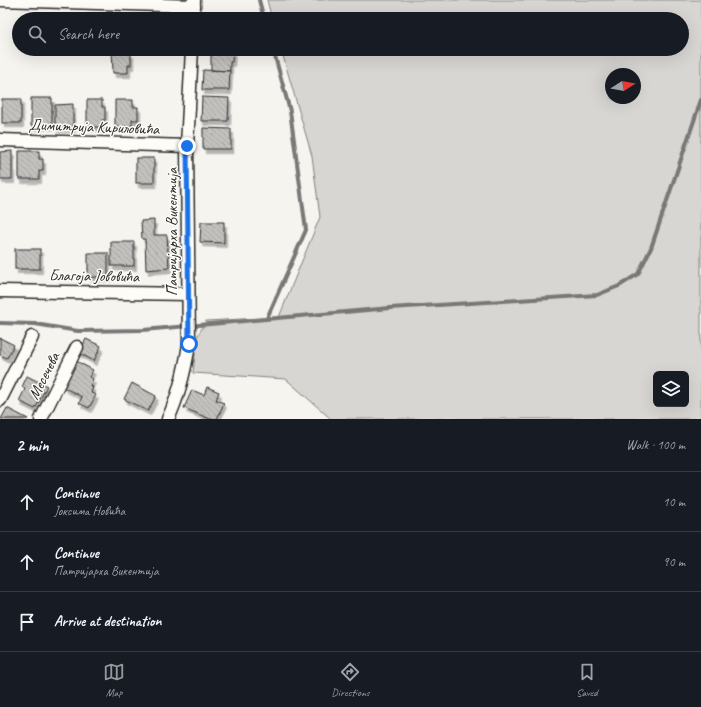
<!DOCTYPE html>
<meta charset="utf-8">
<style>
:root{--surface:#171b24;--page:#20242c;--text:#f1f3f6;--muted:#9ea1a6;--line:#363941;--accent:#98999b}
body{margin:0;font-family:Caveat,sans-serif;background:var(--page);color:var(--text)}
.controls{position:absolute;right:12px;bottom:12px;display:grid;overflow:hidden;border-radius:6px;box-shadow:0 4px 16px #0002}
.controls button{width:36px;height:36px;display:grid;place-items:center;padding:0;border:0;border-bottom:1px solid var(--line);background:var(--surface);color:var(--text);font:20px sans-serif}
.compass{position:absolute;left:605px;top:68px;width:36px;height:36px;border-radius:50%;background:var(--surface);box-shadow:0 4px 16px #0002;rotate:79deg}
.stop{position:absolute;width:12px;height:12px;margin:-9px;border:3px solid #1a73e8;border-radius:50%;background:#fff}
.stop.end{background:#1a73e8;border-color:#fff;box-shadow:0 1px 4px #0008}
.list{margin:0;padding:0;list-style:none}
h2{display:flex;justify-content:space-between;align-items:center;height:52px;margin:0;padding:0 16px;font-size:17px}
h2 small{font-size:13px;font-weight:400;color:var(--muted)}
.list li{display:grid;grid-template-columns:26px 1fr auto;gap:12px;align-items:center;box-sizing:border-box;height:60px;padding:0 16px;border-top:1px solid var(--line)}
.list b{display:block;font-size:15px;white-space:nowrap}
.list p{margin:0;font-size:13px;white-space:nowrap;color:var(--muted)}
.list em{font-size:13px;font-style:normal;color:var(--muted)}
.icon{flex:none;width:22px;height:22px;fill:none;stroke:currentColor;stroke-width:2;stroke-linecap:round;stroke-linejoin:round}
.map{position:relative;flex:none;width:701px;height:419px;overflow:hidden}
.search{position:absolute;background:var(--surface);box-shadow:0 4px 16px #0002;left:12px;right:12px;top:12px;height:44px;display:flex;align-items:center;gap:10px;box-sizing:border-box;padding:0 14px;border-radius:22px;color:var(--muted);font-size:15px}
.sheet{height:232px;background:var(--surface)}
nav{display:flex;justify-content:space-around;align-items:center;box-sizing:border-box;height:56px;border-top:1px solid var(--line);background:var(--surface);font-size:11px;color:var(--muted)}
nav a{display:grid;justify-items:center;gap:2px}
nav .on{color:var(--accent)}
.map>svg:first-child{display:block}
</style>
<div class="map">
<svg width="701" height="419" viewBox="0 0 701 419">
<defs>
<pattern id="building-back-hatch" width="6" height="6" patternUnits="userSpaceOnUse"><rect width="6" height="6" fill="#c2c1be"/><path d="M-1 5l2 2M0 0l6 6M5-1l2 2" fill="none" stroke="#a7a6a3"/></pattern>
<filter id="shadow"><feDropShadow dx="2.5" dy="4.5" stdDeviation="0" flood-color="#0004"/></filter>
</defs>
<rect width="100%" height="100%" fill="#f5f4ef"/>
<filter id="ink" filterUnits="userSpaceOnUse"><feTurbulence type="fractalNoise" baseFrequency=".025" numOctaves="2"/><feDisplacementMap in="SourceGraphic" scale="8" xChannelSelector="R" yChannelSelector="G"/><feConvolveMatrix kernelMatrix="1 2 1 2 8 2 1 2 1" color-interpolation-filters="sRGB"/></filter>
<g filter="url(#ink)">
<path fill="#d7d6d2" stroke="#81807e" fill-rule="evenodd" d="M267 0H701V419H331L286 379 193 373 197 337 206 321 279 317 320 217 312 156 281 49H682V19H272ZM611 74H635V98H611ZM656 374H686V404H656Z"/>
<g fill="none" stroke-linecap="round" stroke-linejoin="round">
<g stroke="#797877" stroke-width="4">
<path d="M259 0 264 19"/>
<path d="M267 318 306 230 290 111 273 49"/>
<path d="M0 323 35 324 78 331 143 330 390 308 597 295 619 286 638 274 651 248 701 100"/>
</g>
</g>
<g fill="url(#building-back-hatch)" stroke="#2b2b2b" filter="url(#shadow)">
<rect x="25" y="15" width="19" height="4"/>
<path d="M57 15H69V18L76 19H54H57Z"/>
<rect x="158" y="18" width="24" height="1"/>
<path d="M112 49H128V53H131V65H128V73H113Z"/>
<path d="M211 49H233L232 62H230V71L211 70Z"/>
<path d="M203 70 230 71 229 90H202Z"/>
<path d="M202 97 229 98 228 121H201Z"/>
<path d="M31 98H52V125L31 126Z"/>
<rect x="2" y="99" width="19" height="24"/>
<path d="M87 100H102V107H105V120H102V127H87Z"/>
<path d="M115 100H133V107H138V120H132V127H115Z"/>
<path d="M73 104V128H55V105Z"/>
<path d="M203 128 231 129V149H203Z"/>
<path d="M12 151V179H0V152Z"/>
<path d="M19 151H39V159H43V171H39V179H19Z"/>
<rect x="136" y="158" width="18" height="25"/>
<path d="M154 220V235H167L169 268 146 270 145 239H142L141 221Z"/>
<path d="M201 222H224V243L200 242Z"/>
<rect x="111" y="242" width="23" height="24"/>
<rect x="15" y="249" width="25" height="20"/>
<rect x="88" y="253" width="20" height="24"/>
<path d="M0 338 14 345 7 358 0 355Z"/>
<path d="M86 339 101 346 94 361 79 353Z"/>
<path d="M76 361 93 370 89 377 93 379 90 386 93 387 91 393 96 395 89 408 79 403 82 397 63 387Z"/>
<path d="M27 376 47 386 35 409 19 401 25 389 22 387Z"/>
<path d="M132 383 156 396 148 411 124 399Z"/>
<path d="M207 387 219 392 216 400 224 403 217 419H210L184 408 192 390 204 395Z"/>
<path d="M7 408 28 419H1Z"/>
</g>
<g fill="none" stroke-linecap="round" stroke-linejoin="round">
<g stroke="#2b2b2b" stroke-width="15">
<g id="street">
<path d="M0 0 194 6"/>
<path d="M193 19 194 0"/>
<path d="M0 140 187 146"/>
<path d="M0 291 188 294"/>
<path d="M0 400 32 337"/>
<path d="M41 419 77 347"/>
<path d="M168 419C179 395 185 370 189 344L187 146 192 49"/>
</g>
</g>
<use href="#street" stroke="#fdfcf7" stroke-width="12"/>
</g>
</g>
<g fill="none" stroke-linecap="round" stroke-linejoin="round" filter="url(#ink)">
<path stroke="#1a73e8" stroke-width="5" d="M187 146 189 344"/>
</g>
<g text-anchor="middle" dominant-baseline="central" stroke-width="3" stroke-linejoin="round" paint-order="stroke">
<g font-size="16" fill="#2b2b2b" stroke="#fdfcf7">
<text transform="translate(94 127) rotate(2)">Димитрија Кириловића</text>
<text transform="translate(172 232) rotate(-90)">Патријарха Викентија</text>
<text transform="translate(94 276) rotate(1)">Благоја Јововића</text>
<text transform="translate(44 376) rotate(-63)">Месечева</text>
</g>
</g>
</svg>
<div class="controls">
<button><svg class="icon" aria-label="layers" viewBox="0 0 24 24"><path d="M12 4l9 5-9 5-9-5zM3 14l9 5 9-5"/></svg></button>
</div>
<svg class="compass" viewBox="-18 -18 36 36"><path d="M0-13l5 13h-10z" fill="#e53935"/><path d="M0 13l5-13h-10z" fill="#9ea1a6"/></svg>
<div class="stop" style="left:189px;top:344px"></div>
<div class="stop end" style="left:187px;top:146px"></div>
<div class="search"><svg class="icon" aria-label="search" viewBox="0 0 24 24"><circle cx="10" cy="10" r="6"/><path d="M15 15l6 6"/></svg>Search here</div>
</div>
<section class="sheet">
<h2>2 min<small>Walk · 100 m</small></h2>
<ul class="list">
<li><svg class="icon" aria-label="ahead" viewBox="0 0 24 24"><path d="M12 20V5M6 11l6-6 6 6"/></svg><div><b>Continue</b><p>Јоксима Новића</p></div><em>10 m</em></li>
<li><svg class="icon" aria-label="ahead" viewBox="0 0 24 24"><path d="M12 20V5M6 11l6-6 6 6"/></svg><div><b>Continue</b><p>Патријарха Викентија</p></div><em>90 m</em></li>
<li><svg class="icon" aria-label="arrive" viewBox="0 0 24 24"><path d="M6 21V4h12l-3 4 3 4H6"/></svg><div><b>Arrive at destination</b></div></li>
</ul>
</section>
<nav>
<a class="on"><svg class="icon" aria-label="map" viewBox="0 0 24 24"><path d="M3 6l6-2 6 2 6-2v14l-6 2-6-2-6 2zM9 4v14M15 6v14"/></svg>Map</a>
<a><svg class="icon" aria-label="directions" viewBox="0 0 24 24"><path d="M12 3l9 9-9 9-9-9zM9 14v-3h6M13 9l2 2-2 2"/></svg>Directions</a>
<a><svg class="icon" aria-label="saved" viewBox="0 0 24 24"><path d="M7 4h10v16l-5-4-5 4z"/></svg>Saved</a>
</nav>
